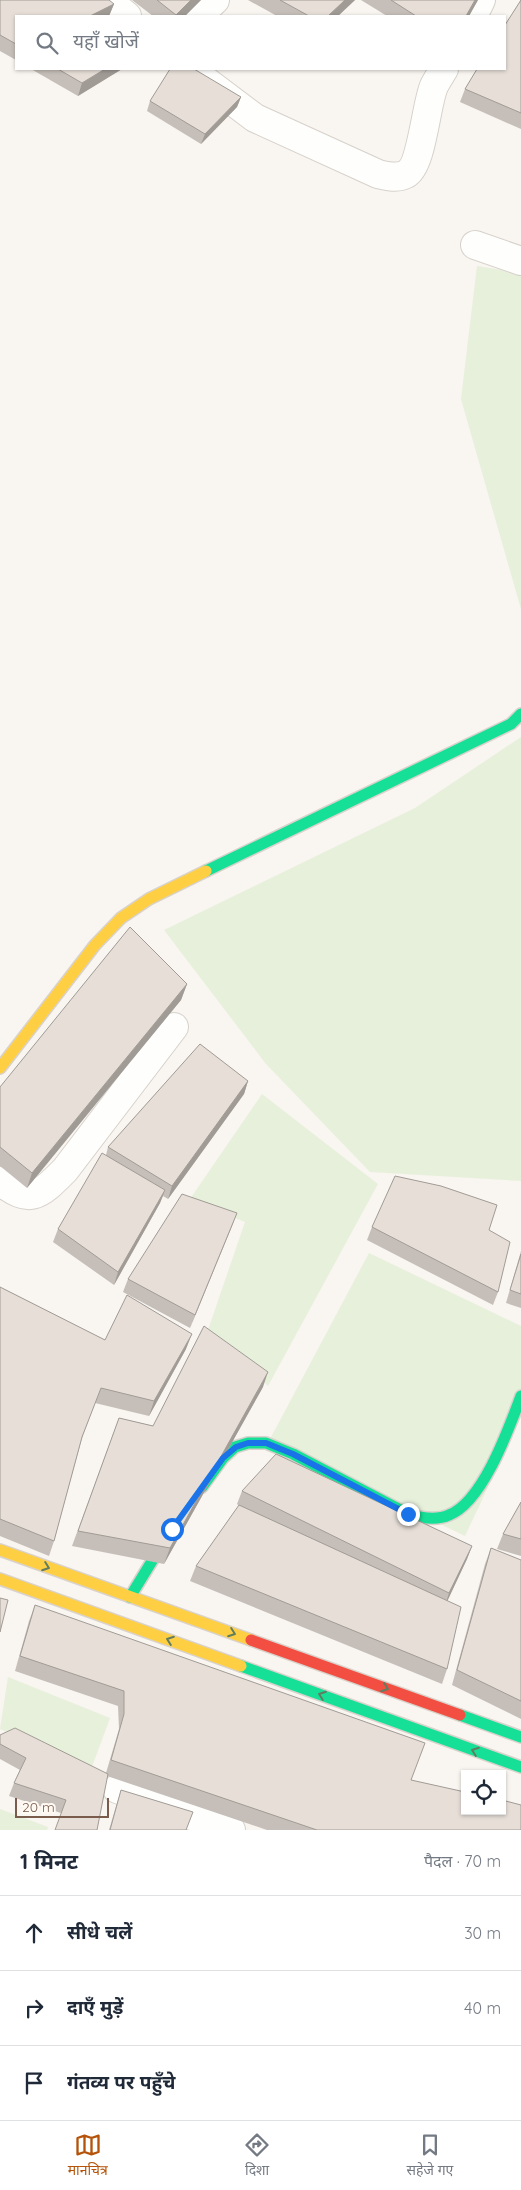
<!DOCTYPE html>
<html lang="hi">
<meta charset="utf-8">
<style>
:root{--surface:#fff;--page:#f6f6f7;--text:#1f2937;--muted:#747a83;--line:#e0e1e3;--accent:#b45309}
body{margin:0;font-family:Quicksand,"Noto Sans Devanagari",sans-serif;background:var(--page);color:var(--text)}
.controls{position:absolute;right:15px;bottom:15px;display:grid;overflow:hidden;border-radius:0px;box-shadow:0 1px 4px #0004}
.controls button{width:45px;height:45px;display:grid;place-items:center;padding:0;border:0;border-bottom:1px solid var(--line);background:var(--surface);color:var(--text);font:25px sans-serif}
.scale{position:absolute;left:15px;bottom:12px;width:94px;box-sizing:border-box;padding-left:5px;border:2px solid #7a5c4d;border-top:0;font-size:14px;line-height:18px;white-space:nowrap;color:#7a5c4d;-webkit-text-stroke:4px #fffaf3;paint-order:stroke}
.stop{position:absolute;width:15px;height:15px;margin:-11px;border:4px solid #1a73e8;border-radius:50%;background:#fff}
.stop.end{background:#1a73e8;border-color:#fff;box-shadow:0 1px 5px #0008}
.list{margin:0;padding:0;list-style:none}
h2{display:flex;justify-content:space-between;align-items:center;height:65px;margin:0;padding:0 20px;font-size:21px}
h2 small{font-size:16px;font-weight:400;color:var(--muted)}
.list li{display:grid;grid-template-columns:32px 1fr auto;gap:15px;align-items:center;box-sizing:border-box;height:75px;padding:0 20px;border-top:1px solid var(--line)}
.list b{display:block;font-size:19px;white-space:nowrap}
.list em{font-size:16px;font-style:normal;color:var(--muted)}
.icon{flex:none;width:28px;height:28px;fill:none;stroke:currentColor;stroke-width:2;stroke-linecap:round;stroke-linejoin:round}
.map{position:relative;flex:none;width:521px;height:1830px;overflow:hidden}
.search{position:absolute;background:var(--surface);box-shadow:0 1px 4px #0004;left:15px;right:15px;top:15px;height:55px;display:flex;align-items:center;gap:12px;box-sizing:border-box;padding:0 18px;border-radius:0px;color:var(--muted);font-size:19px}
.sheet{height:290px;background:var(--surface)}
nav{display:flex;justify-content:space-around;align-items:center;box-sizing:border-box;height:70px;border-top:1px solid var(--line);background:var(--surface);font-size:14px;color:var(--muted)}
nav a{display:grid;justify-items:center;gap:2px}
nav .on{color:var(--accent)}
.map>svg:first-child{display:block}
</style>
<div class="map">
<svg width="521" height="1830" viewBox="0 0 521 1830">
<rect width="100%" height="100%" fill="#f9f5f0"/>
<g fill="#e7f0db">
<path d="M477 266 521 273V609L461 399Z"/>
<path d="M521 737V1181L370 1172 266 1064 164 930 415 808Z"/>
<path d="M262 1094 378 1184 268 1386 208 1330 245 1222 190 1199Z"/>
<path d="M369 1253 521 1326V1417L465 1536 269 1441Z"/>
<path d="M8 1677 110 1718 90 1772 0 1729Z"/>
<path d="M0 1809 48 1827 47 1830H0Z"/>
</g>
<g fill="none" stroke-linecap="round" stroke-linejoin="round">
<g stroke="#d7d1cb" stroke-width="30">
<g id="street">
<path d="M107 0 127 16"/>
<path d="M198 16 215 0"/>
<path d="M473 16 481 0"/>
<path d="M190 69 255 118 378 174C387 176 397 179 406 174 422 166 426 104 434 86 437 80 441 74 444 69"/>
<path d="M475 245 521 261"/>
<path d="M0 1181C31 1206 40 1195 65 1170L174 1027"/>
<path d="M117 1789 231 1830"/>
</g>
</g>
<g stroke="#d9d2cb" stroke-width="14">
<g id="fast">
<path d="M206 871 511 724 521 714"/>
<path d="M202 1487 223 1458 235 1447 248 1443H266L293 1454 408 1514C421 1518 436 1521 449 1515 483 1502 509 1428 521 1396"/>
<path d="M130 1597 171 1530"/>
<path d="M241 1666 521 1767"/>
<path d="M460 1715 521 1737"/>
</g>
</g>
<g stroke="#d9d2cb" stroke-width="14">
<g id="slow">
<path d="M0 1068 95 945 121 918 149 899 206 871"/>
<path d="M0 1550 251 1640"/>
<path d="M0 1579 241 1666"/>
</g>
</g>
<g stroke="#d9d2cb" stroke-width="14">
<path id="jam" d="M251 1640 460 1715"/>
</g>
<use href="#street" stroke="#fefefd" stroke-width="28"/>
<use href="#fast" stroke="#16e098" stroke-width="11"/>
<use href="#slow" stroke="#ffcf43" stroke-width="11"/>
<use href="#jam" stroke="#f24e42" stroke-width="11"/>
</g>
<g fill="#c6bfb9">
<path d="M0 0 114 4 109 16H16V60L0 51Z"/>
<path d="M132 0H201L185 16H153Z"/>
<path d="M248 0H355L338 16H277Z"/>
<path d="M361 0H478L469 16H387Z"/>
<path d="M521 0V129L460 102 465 89Z"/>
<path d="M31 69H122L78 96Z"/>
<path d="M241 97 237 107 201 144 147 111 150 101Z"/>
<path d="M187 984 181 1000 27 1188 0 1166V1087Z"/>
<path d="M248 1081 244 1094 168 1199 163 1196 160 1203 114 1285 53 1242 58 1229 106 1155 108 1147Z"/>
<path d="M237 1213 190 1328 123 1292 128 1279Z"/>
<path d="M372 1227 489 1230 498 1292 493 1305 367 1240Z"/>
<path d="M521 1251V1308L506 1303Z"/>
<path d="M0 1287 105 1340 186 1349 149 1416 95 1403 82 1438 54 1541 49 1556 0 1536Z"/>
<path d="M263 1387 164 1564 72 1546 119 1418 153 1426Z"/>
<path d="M242 1491 472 1546 467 1559 447 1601V1669L442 1684 190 1581 196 1566 239 1506 237 1504Z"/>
<path d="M521 1502V1556L497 1549 503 1534Z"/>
<path d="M491 1548 521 1560V1719L452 1685 485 1564Z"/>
<path d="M35 1605 412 1780 521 1830H267L107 1776 61 1813 9 1796 14 1783 20 1770 0 1759V1735L106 1773 119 1729 118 1706 15 1671 29 1621Z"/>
<path d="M121 1790 186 1830H109L117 1803Z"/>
</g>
<g fill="#a19b96">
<path d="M191 0H201L185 16H175Z"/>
<path d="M345 0H355L338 16H328Z"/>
<path d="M475 0H478L469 16H466Z"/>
<path d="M114 4 109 16H89Z"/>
<path d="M105 69H122L78 96 82 83Z"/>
<path d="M241 97 237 107 201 144 205 134Z"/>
<path d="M187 984 181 1000 27 1188 32 1173Z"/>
<path d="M248 1081 244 1094 168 1199 172 1186Z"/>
<path d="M165 1190 160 1203 114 1285 118 1272Z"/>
<path d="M237 1213 232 1226 190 1328 195 1315Z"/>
<path d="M192 1334 186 1349 149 1416 154 1401Z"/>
<path d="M268 1372 263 1387 164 1564 170 1548Z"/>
<path d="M472 1546 467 1559 445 1606 449 1593Z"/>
</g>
<g fill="#e6ded7" stroke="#a19b96">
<path d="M0 0H109L114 4 90 16H16V44L0 35Z"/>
<path d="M157 0H191L176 15Z"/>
<path d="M280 0H345L328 16H309Z"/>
<path d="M391 0H475L466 16H416Z"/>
<path d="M521 0V113L465 89 477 69H505V25Z"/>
<path d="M58 69H105L82 83Z"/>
<path d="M170 69H194L241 97 205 134 150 101Z"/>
<path d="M130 927 187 984 32 1173 0 1147V1087Z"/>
<path d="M200 1044 248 1081 172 1186 108 1147Z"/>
<path d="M102 1153 165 1190 118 1272 58 1229Z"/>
<path d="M395 1176 441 1186 497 1205 489 1230 510 1242 498 1292 372 1227Z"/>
<path d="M182 1194 237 1213 195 1315 128 1279Z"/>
<path d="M521 1254V1294L510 1290Z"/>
<path d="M0 1287 105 1340 127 1295 192 1334 154 1401 101 1388 82 1437 54 1541 0 1519Z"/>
<path d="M204 1326 268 1372 170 1548 78 1531 119 1418 153 1426Z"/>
<path d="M276 1454 472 1546 449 1593 242 1491Z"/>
<path d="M521 1502V1539L503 1534Z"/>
<path d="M239 1505 461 1607 447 1669 196 1566Z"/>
<path d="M491 1548 521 1560V1701L457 1670Z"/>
<path d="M0 1598 8 1600 0 1632Z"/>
<path d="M35 1605 425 1743 411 1780 465 1792V1811H502V1800L521 1805V1830H317L111 1760 124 1714V1691L20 1656Z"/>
<path d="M15 1728 108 1774 97 1830H55L66 1800 14 1783 26 1758 0 1744V1735Z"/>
<path d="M121 1790 193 1812 186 1830H110Z"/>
</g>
<defs><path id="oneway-chevron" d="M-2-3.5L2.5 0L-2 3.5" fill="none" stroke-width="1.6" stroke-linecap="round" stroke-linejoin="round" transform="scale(1.25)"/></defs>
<g stroke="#617d60">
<use href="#oneway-chevron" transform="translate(46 1567) rotate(20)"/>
<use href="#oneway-chevron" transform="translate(232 1633) rotate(20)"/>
<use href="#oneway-chevron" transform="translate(170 1640) rotate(-160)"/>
<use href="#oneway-chevron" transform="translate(385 1688) rotate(20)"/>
<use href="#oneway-chevron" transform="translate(322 1695) rotate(-160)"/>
<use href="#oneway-chevron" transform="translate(475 1751) rotate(-160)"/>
</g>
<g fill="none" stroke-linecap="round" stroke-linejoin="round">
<path stroke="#1a73e8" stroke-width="6" d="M172 1529 223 1458 236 1447 248 1443H266L293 1454 408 1514"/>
</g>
</svg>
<div class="controls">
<button><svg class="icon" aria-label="locate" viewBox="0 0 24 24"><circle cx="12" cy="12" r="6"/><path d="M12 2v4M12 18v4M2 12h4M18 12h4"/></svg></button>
</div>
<div class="scale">20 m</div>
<div class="stop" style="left:172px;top:1529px"></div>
<div class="stop end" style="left:408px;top:1514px"></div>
<div class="search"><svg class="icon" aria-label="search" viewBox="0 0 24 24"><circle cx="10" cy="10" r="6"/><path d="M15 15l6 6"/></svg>यहाँ खोजें</div>
</div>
<section class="sheet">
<h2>1 मिनट<small>पैदल · 70 m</small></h2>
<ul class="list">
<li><svg class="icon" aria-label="ahead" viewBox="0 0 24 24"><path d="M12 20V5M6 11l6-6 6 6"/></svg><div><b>सीधे चलें</b></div><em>30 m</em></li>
<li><svg class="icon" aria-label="right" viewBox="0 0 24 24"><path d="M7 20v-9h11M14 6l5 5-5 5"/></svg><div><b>दाएँ मुड़ें</b></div><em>40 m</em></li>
<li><svg class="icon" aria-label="arrive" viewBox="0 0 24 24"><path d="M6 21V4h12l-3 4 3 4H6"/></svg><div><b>गंतव्य पर पहुँचे</b></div></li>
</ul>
</section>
<nav>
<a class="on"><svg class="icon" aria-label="map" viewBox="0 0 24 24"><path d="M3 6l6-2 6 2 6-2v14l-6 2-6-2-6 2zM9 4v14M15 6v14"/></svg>मानचित्र</a>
<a><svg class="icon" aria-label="directions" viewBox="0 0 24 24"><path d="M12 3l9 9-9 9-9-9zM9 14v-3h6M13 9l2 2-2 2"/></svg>दिशा</a>
<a><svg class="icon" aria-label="saved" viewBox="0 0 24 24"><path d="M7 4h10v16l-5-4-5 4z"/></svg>सहेजे गए</a>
</nav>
